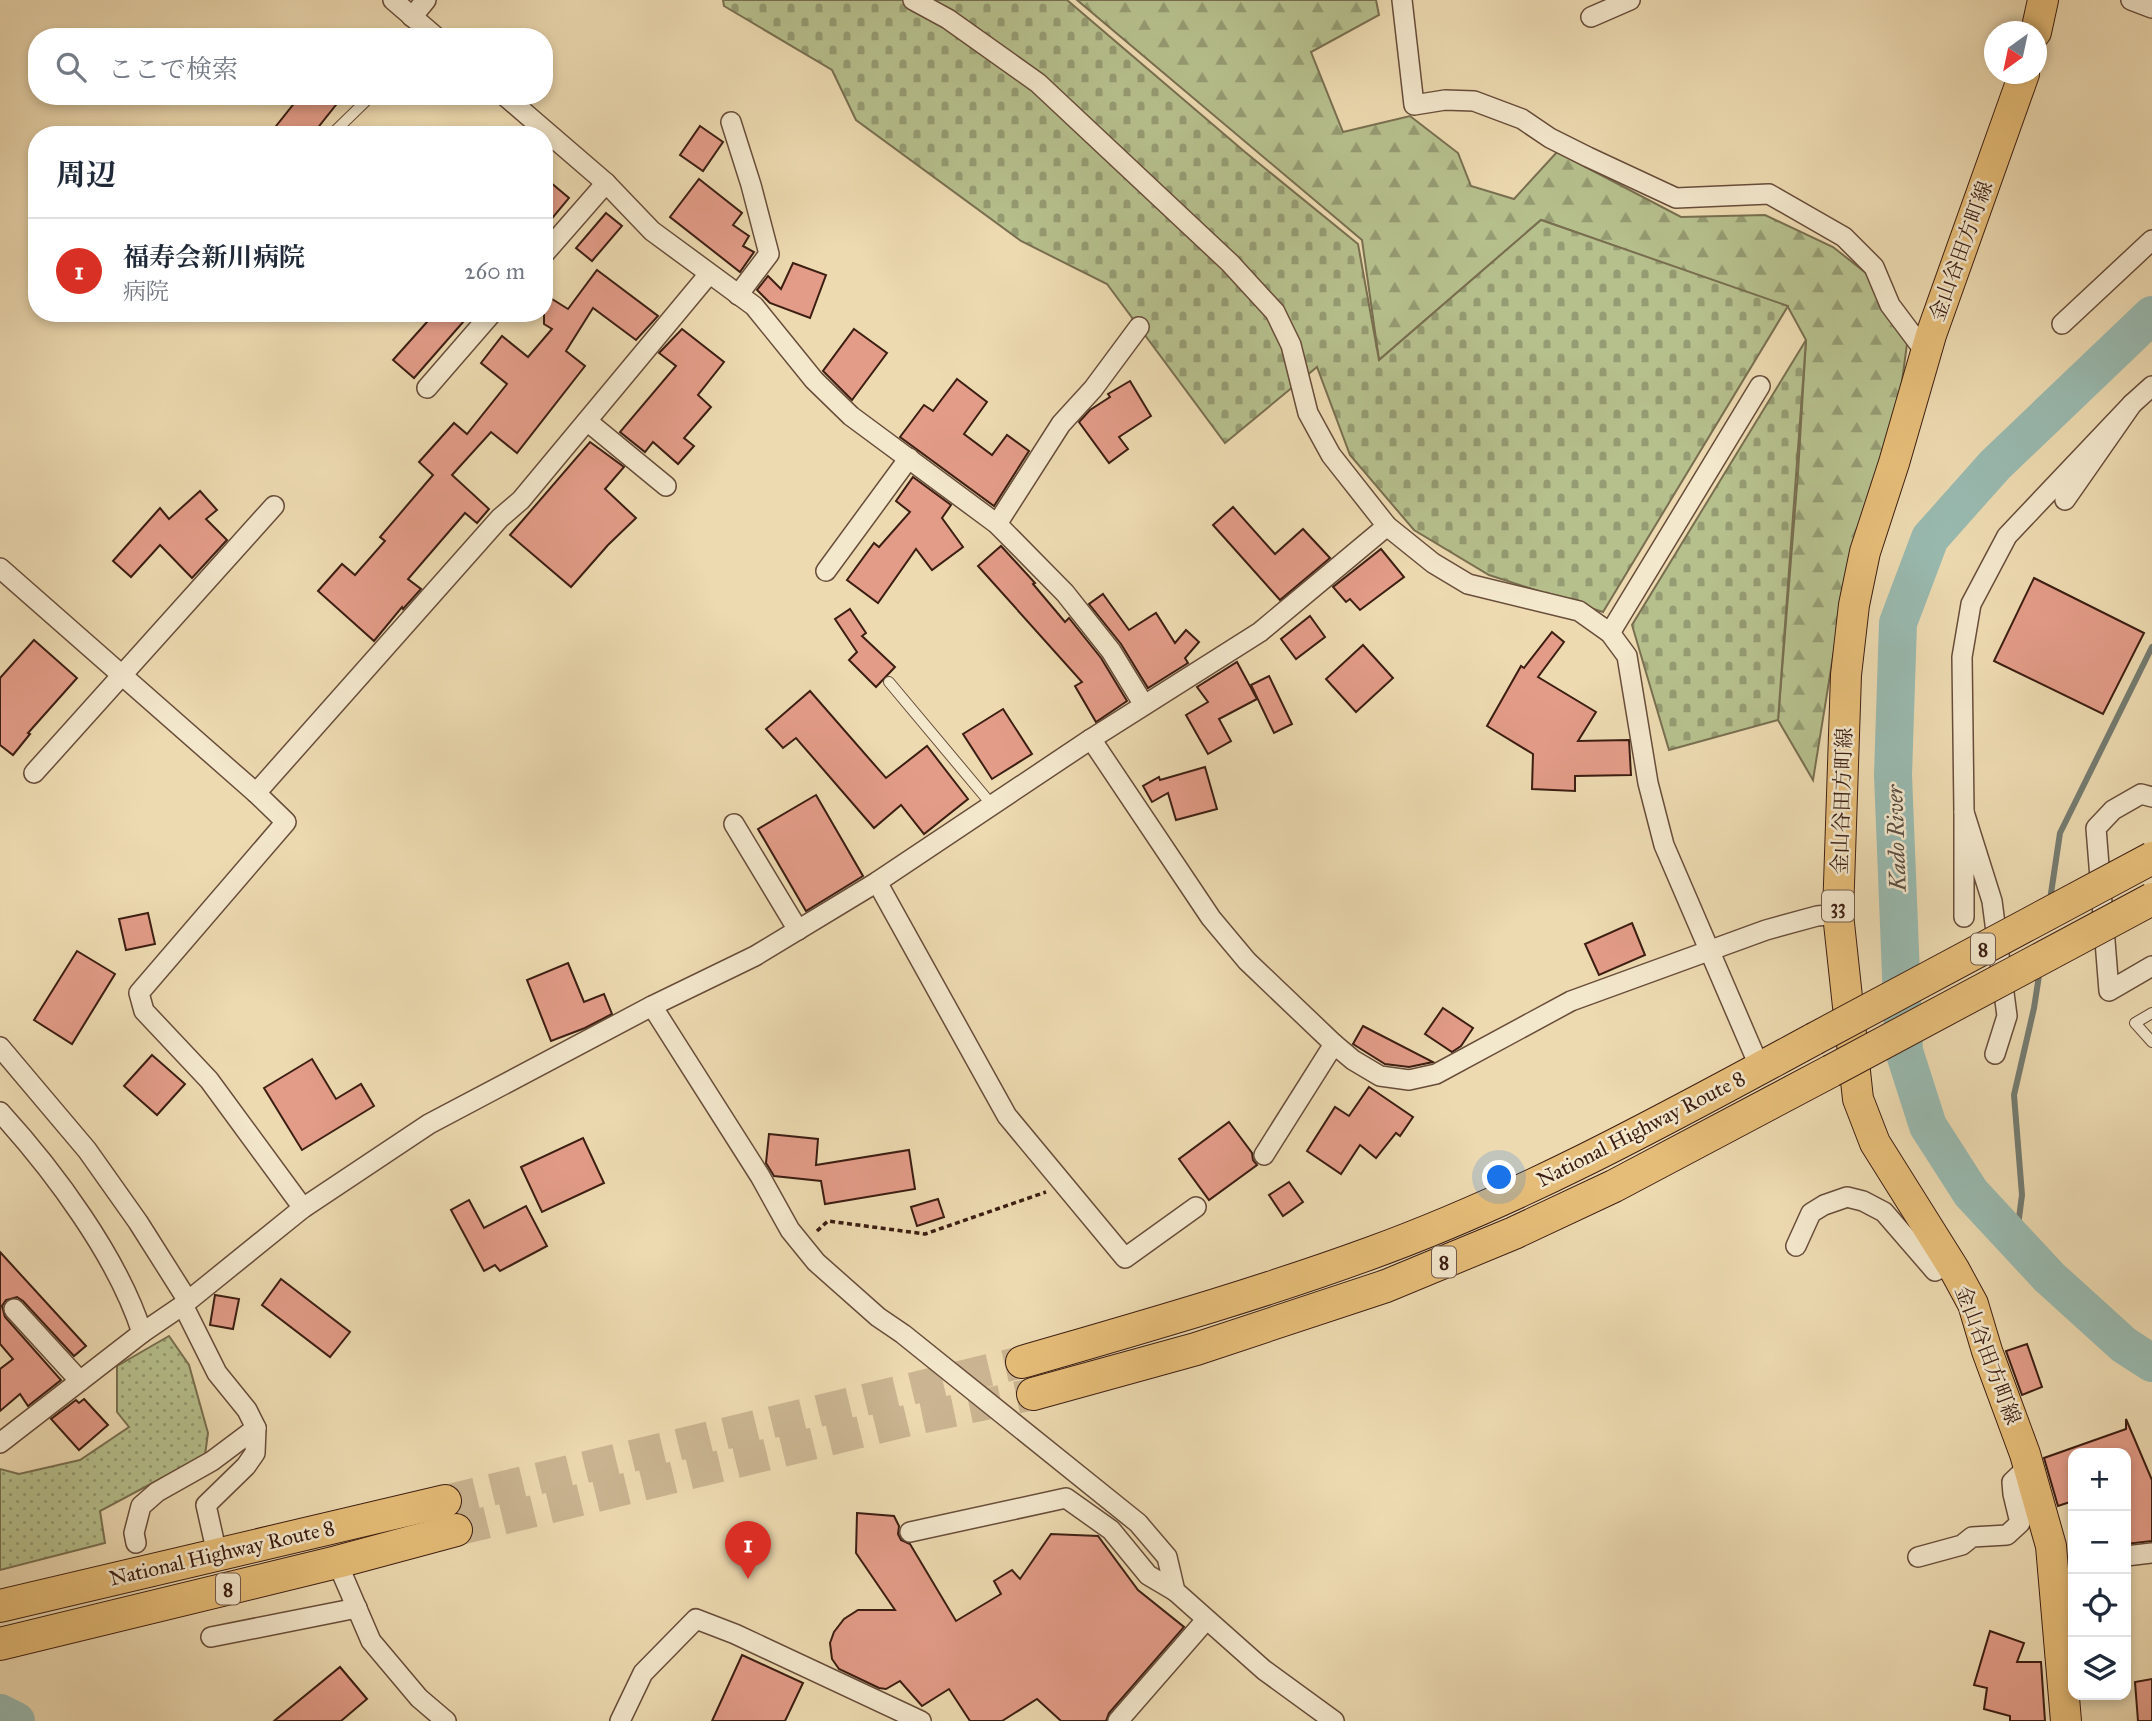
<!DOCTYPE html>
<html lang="ja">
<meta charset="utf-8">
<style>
:root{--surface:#fff;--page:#f2f2f3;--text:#1f2937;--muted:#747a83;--line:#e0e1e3;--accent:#d93025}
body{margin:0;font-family:"IM FELL Great Primer","Noto Serif JP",serif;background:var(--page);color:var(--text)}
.controls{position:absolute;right:21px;bottom:21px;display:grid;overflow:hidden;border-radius:14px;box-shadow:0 4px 10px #0003}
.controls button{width:63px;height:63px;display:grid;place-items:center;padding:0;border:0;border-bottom:2px solid var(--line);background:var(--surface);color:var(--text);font:35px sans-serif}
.compass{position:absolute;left:1984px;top:21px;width:63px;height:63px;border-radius:50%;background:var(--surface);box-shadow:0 4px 10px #0003;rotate:213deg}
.you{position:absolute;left:1500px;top:1178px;width:24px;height:24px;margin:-18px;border:5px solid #fff;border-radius:50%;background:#1a73e8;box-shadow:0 0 0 10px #1a73e833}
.badge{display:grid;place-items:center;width:46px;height:46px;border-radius:50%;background:var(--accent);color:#fff;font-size:23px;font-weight:700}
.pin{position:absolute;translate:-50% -58px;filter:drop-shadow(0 2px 4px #0008)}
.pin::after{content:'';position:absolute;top:37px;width:24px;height:21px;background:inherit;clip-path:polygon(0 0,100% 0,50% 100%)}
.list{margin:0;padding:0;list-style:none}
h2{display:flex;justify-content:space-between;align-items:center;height:91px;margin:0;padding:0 28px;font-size:30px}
h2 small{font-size:23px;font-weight:400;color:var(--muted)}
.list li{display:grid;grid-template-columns:46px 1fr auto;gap:21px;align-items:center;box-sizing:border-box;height:105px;padding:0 28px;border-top:2px solid var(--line)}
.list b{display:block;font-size:26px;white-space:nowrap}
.list p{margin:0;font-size:23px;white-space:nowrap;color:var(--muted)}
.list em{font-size:23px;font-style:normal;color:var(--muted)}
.icon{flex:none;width:38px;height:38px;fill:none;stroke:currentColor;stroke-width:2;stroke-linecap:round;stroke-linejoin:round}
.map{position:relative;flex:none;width:2152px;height:1721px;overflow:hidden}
.search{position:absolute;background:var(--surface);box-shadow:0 4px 10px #0003;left:28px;top:28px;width:525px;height:77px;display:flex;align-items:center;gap:18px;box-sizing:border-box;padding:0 24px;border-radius:28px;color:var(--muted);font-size:26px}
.panel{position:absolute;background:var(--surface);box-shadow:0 4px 10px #0003;left:28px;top:126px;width:525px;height:196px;border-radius:28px}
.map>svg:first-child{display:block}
</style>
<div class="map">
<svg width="2152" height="1721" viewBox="0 0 2152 1721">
<defs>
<pattern id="grass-dots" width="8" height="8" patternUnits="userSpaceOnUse" patternTransform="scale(1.75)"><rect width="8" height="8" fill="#b6c08d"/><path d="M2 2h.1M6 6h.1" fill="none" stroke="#959b72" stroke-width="1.8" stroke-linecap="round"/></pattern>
<pattern id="forest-firs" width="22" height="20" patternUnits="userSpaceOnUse" patternTransform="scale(1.75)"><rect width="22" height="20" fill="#b6c08d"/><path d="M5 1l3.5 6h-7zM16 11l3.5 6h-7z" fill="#959b72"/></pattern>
<pattern id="cemetery-stones" width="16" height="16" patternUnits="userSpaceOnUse" patternTransform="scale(1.75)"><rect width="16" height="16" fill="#b6c08d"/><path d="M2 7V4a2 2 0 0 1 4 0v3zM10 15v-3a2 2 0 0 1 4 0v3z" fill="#959b72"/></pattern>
</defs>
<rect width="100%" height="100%" fill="#eddab1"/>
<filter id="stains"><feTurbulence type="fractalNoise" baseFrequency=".00286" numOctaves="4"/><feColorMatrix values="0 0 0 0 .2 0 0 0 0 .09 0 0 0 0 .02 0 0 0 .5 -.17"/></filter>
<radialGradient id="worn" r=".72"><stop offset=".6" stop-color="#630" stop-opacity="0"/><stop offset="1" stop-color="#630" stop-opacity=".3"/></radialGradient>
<path fill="url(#grass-dots)" stroke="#796f50" stroke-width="2" d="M169 1336 189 1365 208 1433 205 1455 100 1511 105 1543 0 1570V1469L19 1474 80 1460 129 1427 117 1412V1366Z"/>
<path fill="url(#forest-firs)" stroke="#796f50" stroke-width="2" d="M1077 0H1376L1379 15 1311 52 1343 132 1410 116 1458 153 1471 186 1514 199 1557 152 1681 217 1765 215 1833 247 1871 277 1907 344 1898 411 1849 558 1813 780 1778 720 1798 473 1806 340 1788 307 1541 220 1379 360 1362 240Z"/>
<g fill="url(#cemetery-stones)" stroke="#796f50" stroke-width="2">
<path d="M723 0H1067L1245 152 1358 244 1379 360 1541 220 1788 306 1603 612 1489 575 1414 530 1350 455 1317 367 1225 443 1107 284 1021 241 856 120 832 70 724 6Z"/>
<path d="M1806 340 1778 720 1669 750 1632 625Z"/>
</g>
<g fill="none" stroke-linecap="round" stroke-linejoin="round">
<g stroke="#747c71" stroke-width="6">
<path d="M2050 900 2060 833 2152 647"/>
<path d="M2016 1241 2022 1195 2014 1095 2034 1008 2040 969"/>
</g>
<g stroke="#99bab0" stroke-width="38">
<path d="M2152 315 1995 465 1930 538 1898 623 1893 775 1904 1051 1928 1126 1971 1193 2049 1277 2124 1345 2152 1363"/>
<path d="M0 1713 16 1721"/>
</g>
</g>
<g fill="#e39c88" stroke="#3c1e12" stroke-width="2">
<path d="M300 96H343L312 135H269Z"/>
<path d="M700 126 723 142 703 171 680 155Z"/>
<path d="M544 177 569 198 544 228Z"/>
<path d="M699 179 742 213 733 225 749 236 743 246 754 252 740 272 670 217Z"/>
<path d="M606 213 622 226 592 261 576 248Z"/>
<path d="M793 263 826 275 810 318 770 303 757 290 768 276 781 289Z"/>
<path d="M597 270 658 316 636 340 593 308 566 351 585 366 517 453 491 432 452 475 489 509 477 523 465 513 408 579 421 589 403 609 402 607 374 641 318 591 342 564 355 575 385 541 380 537 433 475 419 462 454 423 467 434 507 384 481 363 502 336 528 357 552 329 544 324V294L568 309Z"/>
<path d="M435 313H471L414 378 393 360Z"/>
<path d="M682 329 724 362 698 395 711 407 684 438 694 446 678 464 653 442 645 452 620 432 676 366 659 353Z"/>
<path d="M854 329 887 353 852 400 823 371Z"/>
<path d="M957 379 987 402 964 434 992 455 1007 435 1029 451 994 506 900 437 924 405 933 411Z"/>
<path d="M1130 381 1151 416 1119 437 1128 449 1109 463 1079 422 1090 410 1110 397 1108 394Z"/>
<path d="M590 442 624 467 605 489 636 518 608 545 571 587 510 535Z"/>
<path d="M913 477 951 505 942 518 963 547 932 570 916 549 878 603 847 580 874 543 879 547 910 512 896 501Z"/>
<path d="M200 491 217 510 206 519 227 540 192 578 160 545 131 577 113 561 160 508 169 519Z"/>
<path d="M1233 507 1275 554 1303 529 1330 558 1280 600 1213 525Z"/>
<path d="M1001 546 1035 583 1033 584 1065 622 1069 618 1101 658 1127 701 1096 722 1075 686 1082 682 978 566Z"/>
<path d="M1381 549 1404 577 1360 610 1350 599 1346 602 1333 587Z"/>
<path d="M2034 578 2144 633 2103 714 1994 661Z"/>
<path d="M1103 594 1129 630 1156 613 1175 643 1186 630 1199 642 1185 658 1188 663 1148 688 1121 644 1089 604Z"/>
<path d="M850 609 866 633 862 636 895 667 876 687 849 660 857 652 835 619Z"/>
<path d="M1310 616 1325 637 1296 659 1281 639Z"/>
<path d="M1552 632 1564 642 1538 677 1596 712 1578 741 1629 740 1631 775 1575 776V791L1532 789 1533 754 1487 726 1521 666 1524 668Z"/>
<path d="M34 640 77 678 28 733 30 734 13 755 0 745V678Z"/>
<path d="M1363 645 1393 678 1356 712 1326 679Z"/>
<path d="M1237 662 1257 699 1219 719 1231 741 1208 754 1186 715 1208 702 1197 687Z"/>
<path d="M1269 676 1292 724 1274 733 1251 685Z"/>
<path d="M810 691 886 778 927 746 968 799 924 834 901 805 874 828 796 738 783 748 766 729Z"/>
<path d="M1003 709 1032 754 992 779 963 734Z"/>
<path d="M1205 767 1217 809 1176 820 1168 793 1152 802 1143 786 1159 777 1160 780Z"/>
<path d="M816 795 863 876 806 911 758 829Z"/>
<path d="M148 913 155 944 126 950 119 919Z"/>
<path d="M1632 923 1645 955 1599 975 1585 944Z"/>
<path d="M77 951 115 974 72 1044 34 1020Z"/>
<path d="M568 963 584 1002 604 994 612 1014 585 1028 551 1041 527 980Z"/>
<path d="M1443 1008 1473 1028 1461 1046 1452 1052 1425 1034Z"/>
<path d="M1363 1026 1433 1062 1409 1067 1385 1064 1353 1044Z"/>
<path d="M152 1055 185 1084 157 1115 124 1086Z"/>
<path d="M312 1059 336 1099 361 1084 374 1106 302 1150 264 1088Z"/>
<path d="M1369 1087 1413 1117 1400 1136 1396 1133 1376 1158 1360 1145 1341 1174 1307 1151 1335 1107 1349 1116Z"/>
<path d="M1229 1122 1252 1153 1253 1160 1257 1165 1209 1200 1179 1159Z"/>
<path d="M769 1134 818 1139 816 1165 909 1150 915 1189 825 1204 821 1181 774 1176 766 1163Z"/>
<path d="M583 1138 604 1183 542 1212 521 1167Z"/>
<path d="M1289 1182 1303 1202 1283 1216 1269 1195Z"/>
<path d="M938 1199 944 1217 917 1226 911 1207Z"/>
<path d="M469 1200 484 1228 526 1206 547 1246 500 1271 495 1265 484 1271 451 1210Z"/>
<path d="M0 1252 86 1346 74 1356 23 1301 17 1297 6 1300 2 1306 5 1317 61 1380 28 1406 20 1394 0 1411V1369L13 1359 0 1344Z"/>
<path d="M281 1279 350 1332 330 1357 262 1305Z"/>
<path d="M215 1295 239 1299 233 1329 210 1325Z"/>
<path d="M2027 1344 2042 1387 2022 1395 2006 1351Z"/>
<path d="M84 1399 108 1425 79 1450 51 1419 76 1400 79 1403Z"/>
<path d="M2126 1419 2152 1480V1541L2126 1544V1453H2073V1501L2058 1506 2044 1458 2126 1429Z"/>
<path d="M857 1513 894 1516 899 1526 898 1534 901 1540 910 1544 956 1621 1001 1594 994 1581 1012 1570 1020 1579 1051 1534 1098 1536 1138 1590 1184 1627 1109 1713 1106 1721H1061L1037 1699 1002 1721H970L949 1689 922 1706 900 1681 886 1689 879 1688 839 1669 832 1659 830 1643 834 1632 844 1619 858 1610H895L856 1553Z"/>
<path d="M1990 1631 2024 1643 2017 1662H2041L2045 1721H2010V1716L1984 1709 1987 1688 1974 1685Z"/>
<path d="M742 1655 803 1683 785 1721H712Z"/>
<path d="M340 1667 367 1699 341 1721H274Z"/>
<path d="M2152 1679V1721H2138L2135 1682Z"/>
</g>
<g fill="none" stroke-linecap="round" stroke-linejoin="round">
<g stroke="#cab491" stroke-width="32" stroke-dasharray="32 16" stroke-linecap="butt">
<path d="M445 1501 1022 1362"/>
<path d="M456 1530 910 1420 1033 1394"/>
</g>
<g stroke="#684d3a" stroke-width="12">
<g id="service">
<path d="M331 135 371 96"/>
<path d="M889 682 992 805"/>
<path d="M2152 1013 2135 1023 2152 1042"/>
</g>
</g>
<g stroke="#684d3a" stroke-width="22">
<g id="minor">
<path d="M393 0 436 37"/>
<path d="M913 0 948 19 1038 83 1230 263 1275 312 1291 345 1308 413 1331 455 1387 526 1433 563 1468 584 1579 611 1610 633 1627 656 1648 783 1664 845 1760 1068"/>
<path d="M1402 0 1414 105 1445 100 1474 101 1522 119 1550 138 1588 157 1676 198 1769 194 1844 237 1874 267 1890 305 1926 353"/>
<path d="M2131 0 2152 8"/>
<path d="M412 17 426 0"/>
<path d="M1591 17 1630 0"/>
<path d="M505 96 606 183 652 231 754 306 814 380 851 416 997 524 1065 593 1111 651 1144 705"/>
<path d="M731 122 751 185 769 254 738 295"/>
<path d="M544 254 606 183"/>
<path d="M2062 324 2152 240"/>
<path d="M427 388 492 313"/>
<path d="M2132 404 2152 386"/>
<path d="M587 421 666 486"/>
<path d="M997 524 1061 424 1093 389 1139 327"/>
<path d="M0 568 256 793 286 822 139 993 144 1011 209 1080 303 1208"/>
<path d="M826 571 909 458"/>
<path d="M1610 633 1760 386"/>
<path d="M1091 739 1211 918 1247 961 1334 1044 1353 1060 1380 1076 1409 1080 1436 1074 1571 1001 1766 930 1817 916 1838 914"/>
<path d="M34 773 274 506"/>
<path d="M256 793 500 518 521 500 709 274"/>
<path d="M2152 797 2141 794 2113 810 2096 828 2109 991 2152 966"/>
<path d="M1964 812 1962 657 1971 604 2007 536 2132 404 2065 500"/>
<path d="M734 824 798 930"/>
<path d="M877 882 1007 1116 1125 1258 1196 1207"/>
<path d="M1964 917V812L1992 901 2007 1016 1995 1054"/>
<path d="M652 1006 760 1176 790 1230 816 1262 878 1317 903 1334 1138 1523 1167 1557 1175 1591 1264 1670 1334 1721"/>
<path d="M0 1047 87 1150 138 1222 188 1301"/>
<path d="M0 1112C53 1170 118 1257 142 1333"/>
<path d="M1264 1155 1334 1044"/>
<path d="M1796 1246 1811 1213 1824 1205 1847 1197 1863 1201 1884 1212 1935 1271 1951 1263"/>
<path d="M183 1305 217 1373 247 1410 256 1428 255 1453 246 1466 206 1505 217 1554"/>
<path d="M14 1309 80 1381"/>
<path d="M0 1443 142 1333 183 1305 303 1208 429 1124 652 1006 755 956 877 882 1091 739 1260 632 1387 526"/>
<path d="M910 1532 1066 1498 1111 1530 1148 1575 1175 1591"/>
<path d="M136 1543 134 1533 141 1506 157 1492 212 1461 256 1428"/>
<path d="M2126 1556 2152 1553"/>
<path d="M1918 1557 1962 1545 1972 1537 2007 1535 2020 1523 2013 1494 2012 1482 2029 1466"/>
<path d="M337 1562 371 1641 419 1698 446 1721"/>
<path d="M211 1637 357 1608"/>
<path d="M620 1721 643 1673 696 1619 735 1634 921 1721"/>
<path d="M1118 1721 1206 1620"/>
</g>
</g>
<g stroke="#3c1e12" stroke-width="32">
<g id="primary">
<path d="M2036 32 2043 0"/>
<path d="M2024 74 1931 335 1894 463 1865 552 1854 605 1846 675 1838 914 1858 1099 1875 1143 1954 1269 1973 1304 1987 1351 2025 1454 2051 1546 2066 1721"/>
</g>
</g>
<g stroke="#3c1e12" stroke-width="34">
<g id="trunk">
<path d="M1022 1362C1139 1328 1256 1295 1371 1253 1525 1197 1670 1117 1814 1039"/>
<path d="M1033 1394 1196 1349 1386 1286 1514 1233 1614 1186 1831 1071"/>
<path d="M0 1606 445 1501"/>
<path d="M0 1644 337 1562 456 1530"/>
</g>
</g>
<path stroke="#3c1e12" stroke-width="3.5" stroke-dasharray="5 3.5" stroke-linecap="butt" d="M817 1231 828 1221 925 1234 1046 1192"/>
<use href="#service" stroke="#f3e7cc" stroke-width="10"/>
<use href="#minor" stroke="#f3e7cc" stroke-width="19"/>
<use href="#primary" stroke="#e6bd78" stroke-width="30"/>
<use href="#trunk" stroke="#e6bd78" stroke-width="32"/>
<g stroke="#3c1e12" stroke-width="34" stroke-linecap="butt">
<g id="trunk-bridge">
<path d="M1814 1039 2152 858"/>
<path d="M1831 1071 2152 899"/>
</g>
</g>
<use href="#trunk-bridge" stroke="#e6bd78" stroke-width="32"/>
</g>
<g text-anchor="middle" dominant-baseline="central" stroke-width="5" stroke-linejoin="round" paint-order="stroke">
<g fill="#f3e7cc" stroke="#735a4a" stroke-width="2">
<rect x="1822" y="890.5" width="32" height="31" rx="5"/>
<rect x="1971" y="933.5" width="24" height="31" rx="5"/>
<rect x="1432" y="1246.5" width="24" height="31" rx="5"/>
<rect x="216" y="1573.5" width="24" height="31" rx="5"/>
</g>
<g font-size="19" font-weight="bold" fill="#3c1e12">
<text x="1838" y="906">33</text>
<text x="1983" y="949">8</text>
<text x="1444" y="1262">8</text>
<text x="228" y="1589">8</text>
</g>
<g font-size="21" fill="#3c1e12" stroke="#f3e7cc">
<text transform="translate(1961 251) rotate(-70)">金山谷田方町線</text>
<text transform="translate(1842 801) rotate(-88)">金山谷田方町線</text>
<text transform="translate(1641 1129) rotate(-27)">National Highway Route 8</text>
<text transform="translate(1988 1355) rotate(69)">金山谷田方町線</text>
<text transform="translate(222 1553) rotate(-13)">National Highway Route 8</text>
</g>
<g font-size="23" font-style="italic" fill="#584d41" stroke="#f3e7cc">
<text transform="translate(1896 838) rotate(-92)">Kado River</text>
</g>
</g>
<rect width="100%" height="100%" filter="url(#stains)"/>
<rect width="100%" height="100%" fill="url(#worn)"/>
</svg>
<div class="controls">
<button>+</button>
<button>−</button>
<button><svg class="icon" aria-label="locate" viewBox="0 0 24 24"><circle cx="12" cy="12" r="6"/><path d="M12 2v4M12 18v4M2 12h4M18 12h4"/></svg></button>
<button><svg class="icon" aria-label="layers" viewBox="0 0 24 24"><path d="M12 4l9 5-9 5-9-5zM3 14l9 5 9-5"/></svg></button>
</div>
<svg class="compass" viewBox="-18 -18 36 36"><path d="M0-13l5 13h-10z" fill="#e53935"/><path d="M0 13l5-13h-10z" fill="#747a83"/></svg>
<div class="you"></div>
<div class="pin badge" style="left:748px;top:1579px">1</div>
<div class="search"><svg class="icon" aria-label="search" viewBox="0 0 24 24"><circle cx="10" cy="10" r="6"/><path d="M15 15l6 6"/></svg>ここで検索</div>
<section class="panel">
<h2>周辺<small></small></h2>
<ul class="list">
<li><span class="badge">1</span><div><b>福寿会新川病院</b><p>病院</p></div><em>260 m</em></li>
</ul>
</section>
</div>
